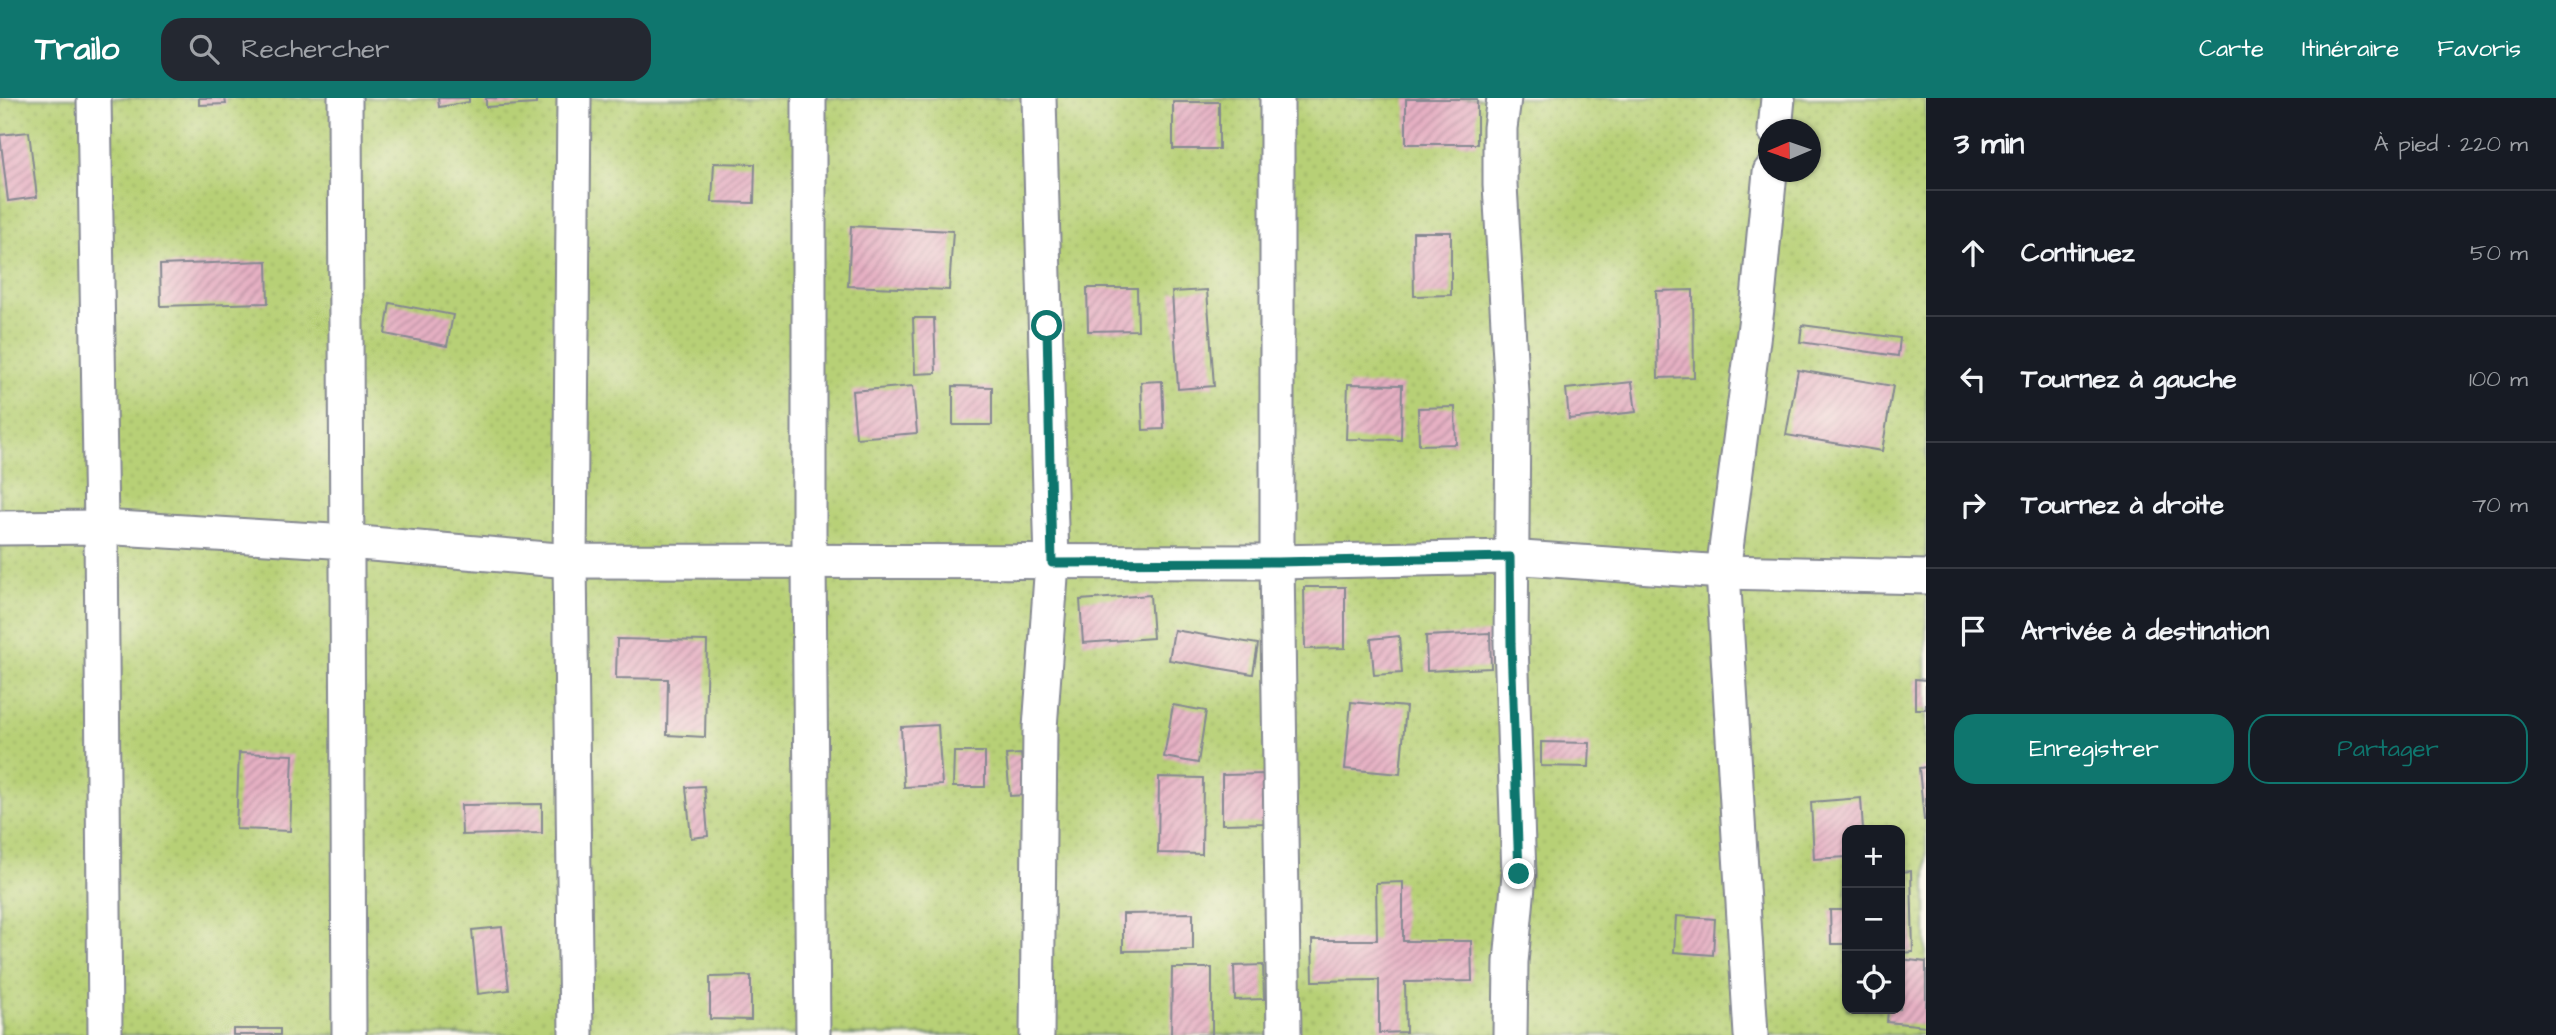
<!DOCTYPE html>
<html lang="fr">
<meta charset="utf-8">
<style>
:root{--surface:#171b24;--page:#242831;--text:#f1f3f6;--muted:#9ea1a6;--line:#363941;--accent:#0f766e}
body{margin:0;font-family:"Architects Daughter",sans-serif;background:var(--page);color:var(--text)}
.controls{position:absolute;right:21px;bottom:21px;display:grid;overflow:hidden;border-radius:14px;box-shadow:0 2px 5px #0004}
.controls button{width:63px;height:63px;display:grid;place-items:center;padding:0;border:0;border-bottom:2px solid var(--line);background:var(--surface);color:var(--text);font:35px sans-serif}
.compass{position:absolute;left:1758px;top:21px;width:63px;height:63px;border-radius:50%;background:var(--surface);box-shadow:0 2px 5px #0004;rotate:268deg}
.stop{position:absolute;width:21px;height:21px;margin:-16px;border:5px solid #0f766e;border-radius:50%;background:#fff}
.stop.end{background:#0f766e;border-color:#fff;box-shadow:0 2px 7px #0008}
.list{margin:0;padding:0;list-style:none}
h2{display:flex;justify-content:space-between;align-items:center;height:91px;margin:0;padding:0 28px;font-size:30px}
h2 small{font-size:23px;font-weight:400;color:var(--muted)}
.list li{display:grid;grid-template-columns:46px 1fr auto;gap:21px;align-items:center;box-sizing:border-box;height:126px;padding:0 28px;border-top:2px solid var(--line)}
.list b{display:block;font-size:26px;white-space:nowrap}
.list em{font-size:23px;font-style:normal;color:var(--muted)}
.actions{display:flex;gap:14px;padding:21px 28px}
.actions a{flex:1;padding:16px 0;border:2px solid var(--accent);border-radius:21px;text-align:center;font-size:24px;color:var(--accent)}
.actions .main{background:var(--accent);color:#fff}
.icon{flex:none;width:38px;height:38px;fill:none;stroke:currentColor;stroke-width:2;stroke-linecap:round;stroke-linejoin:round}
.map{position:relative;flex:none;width:1926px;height:937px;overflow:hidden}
header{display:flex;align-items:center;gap:42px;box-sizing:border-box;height:98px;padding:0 35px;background:var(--accent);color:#fff}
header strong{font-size:33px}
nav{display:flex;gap:38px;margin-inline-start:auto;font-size:24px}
.search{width:490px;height:63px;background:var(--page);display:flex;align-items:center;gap:18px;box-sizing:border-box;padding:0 24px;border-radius:21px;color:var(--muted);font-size:26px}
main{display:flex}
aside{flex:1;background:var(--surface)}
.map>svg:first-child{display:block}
</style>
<header>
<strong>Trailo</strong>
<div class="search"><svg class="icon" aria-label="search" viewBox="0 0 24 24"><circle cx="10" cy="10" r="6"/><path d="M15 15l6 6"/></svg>Rechercher</div>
<nav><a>Carte</a><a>Itinéraire</a><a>Favoris</a></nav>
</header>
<main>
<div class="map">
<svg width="1926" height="937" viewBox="0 0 1926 937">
<defs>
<pattern id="grass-dots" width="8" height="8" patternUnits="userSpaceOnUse" patternTransform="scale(1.75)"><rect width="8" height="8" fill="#b7d076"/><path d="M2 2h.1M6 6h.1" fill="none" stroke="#9db368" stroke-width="1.8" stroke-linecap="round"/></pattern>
<pattern id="building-hatch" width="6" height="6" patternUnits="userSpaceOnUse" patternTransform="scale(1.75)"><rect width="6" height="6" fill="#e6b0c3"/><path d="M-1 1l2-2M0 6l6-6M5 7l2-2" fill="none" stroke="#ba90a2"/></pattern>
</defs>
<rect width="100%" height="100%" fill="#fbf7ec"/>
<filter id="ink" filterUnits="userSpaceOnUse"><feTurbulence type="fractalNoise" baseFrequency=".0143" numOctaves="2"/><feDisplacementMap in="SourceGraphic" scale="14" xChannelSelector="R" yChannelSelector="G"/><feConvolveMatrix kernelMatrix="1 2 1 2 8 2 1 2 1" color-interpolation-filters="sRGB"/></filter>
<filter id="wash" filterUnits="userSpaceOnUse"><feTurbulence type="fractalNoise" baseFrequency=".00686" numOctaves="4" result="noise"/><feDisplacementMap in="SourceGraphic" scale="28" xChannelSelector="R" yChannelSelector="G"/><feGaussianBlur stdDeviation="1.57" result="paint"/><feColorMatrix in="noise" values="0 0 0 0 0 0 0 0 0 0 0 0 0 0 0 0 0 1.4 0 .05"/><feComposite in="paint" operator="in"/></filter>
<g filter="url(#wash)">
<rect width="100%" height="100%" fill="#efe2c4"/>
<path fill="url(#grass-dots)" stroke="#69806a" stroke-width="2" fill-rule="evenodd" d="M0 0H1926V937H0ZM1769 32H1811V74H1769ZM1847 732H1900V911H1847Z"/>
<g id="blocks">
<g fill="url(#building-hatch)">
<path d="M199 0H225L226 6 199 7Z"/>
<path d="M438 0H469V4L439 9Z"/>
<path d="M486 0H536V6L486 9Z"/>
<rect x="1406" y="1" width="71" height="45"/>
<rect x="1173" y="4" width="46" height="47"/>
<path d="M29 34 37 99 8 103 0 37Z"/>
<path d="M714 65 755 66 754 105 712 104Z"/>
<path d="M851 128 953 133 949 192 848 188Z"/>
<path d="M1413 134H1451V197L1414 198Z"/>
<path d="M267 163 268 205 161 208 160 167Z"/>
<path d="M1087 190H1137L1138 232 1088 233Z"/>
<path d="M1207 192 1214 288 1178 291 1172 194Z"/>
<path d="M1693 192 1694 279 1658 280 1656 193Z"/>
<path d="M390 205 453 217 447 248 385 236Z"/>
<path d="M913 220H934L936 275 915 276Z"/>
<path d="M1802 227 1900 240 1898 258 1800 244Z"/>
<path d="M1798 272 1893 288 1882 353 1786 337Z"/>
<path d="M1162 283 1164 331 1143 332 1141 284Z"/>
<path d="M1632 284 1636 314 1569 321 1566 291Z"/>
<path d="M1348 286 1402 287 1401 342 1346 341Z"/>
<path d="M913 288 917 335 856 340 852 293Z"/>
<path d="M953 288 992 289V327H953Z"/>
<path d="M1455 309 1456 346 1419 347 1418 310Z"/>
<path d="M1304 489H1345V550L1305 551Z"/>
<path d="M1150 497 1153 540 1083 545 1080 502Z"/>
<path d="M1174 532 1258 546 1253 576 1169 562Z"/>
<path d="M1490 535 1491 570 1427 573 1426 538Z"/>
<path d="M1399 538 1402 575 1374 577 1371 541Z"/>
<path d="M617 541 707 543 705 639 667 637 668 581 616 580Z"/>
<path d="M1915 581 1926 582V611H1915Z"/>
<path d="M1351 604 1406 609 1400 676 1345 671Z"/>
<path d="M1173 607 1206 613 1198 665 1164 659Z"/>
<path d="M938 627 942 687 904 689 901 629Z"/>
<path d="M1541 644 1590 645 1589 669 1541 668Z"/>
<path d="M954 654H985V689H953Z"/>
<path d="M239 655 293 657 290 733 236 731Z"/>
<path d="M1021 656 1025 697 1010 698 1006 657Z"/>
<path d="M1926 669V722H1924L1919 670Z"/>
<path d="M1266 676 1267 725 1222 726V677Z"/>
<path d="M1159 679 1203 680 1202 756 1158 755Z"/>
<path d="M704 688 708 738 691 740 686 689Z"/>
<path d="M1861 700 1863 732H1847V759L1814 761 1811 704Z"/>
<path d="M542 706V735L462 737 461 707Z"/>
<path d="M1911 773 1913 854 1900 855V774Z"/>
<path d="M1403 784V843H1471L1472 883 1405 884 1406 934 1379 935V882L1313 883 1312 842H1377L1376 785Z"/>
<path d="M1830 812H1847V846H1831Z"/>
<path d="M1193 815V852L1123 853V816Z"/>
<path d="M1676 818 1715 821 1713 857 1674 854Z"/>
<path d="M502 829 509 892 478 896 472 832Z"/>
<path d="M1900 861 1926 864V928L1887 924 1888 911H1900Z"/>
<path d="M1263 867 1264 901 1235 902 1234 868Z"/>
<path d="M1172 870H1212V937H1171Z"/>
<path d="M751 878V922L710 921V879Z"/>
<rect x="233" y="931" width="47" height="6"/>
</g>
</g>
</g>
<g filter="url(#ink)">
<use href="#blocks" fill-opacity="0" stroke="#858891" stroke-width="2"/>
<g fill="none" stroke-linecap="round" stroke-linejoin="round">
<g stroke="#858891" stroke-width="37">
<g id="minor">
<path d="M94 0 101 429 105 937"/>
<path d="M345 0 349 937"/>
<path d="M574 0 570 463 576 937"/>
<path d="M809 0V465L813 937"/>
<path d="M1277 0V464L1284 937"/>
<path d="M1504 0 1500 30V87L1513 313 1511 545 1519 777 1511 864 1510 937"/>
<path d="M1775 32 1778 0"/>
<path d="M0 430 101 429 348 444 570 463 1277 464 1510 459 1723 474 1926 479"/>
<path d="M1037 937 1040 630 1052 465 1039 0"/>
<path d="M1751 937 1723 474 1757 211 1770 74"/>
</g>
</g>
<use href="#minor" stroke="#fff" stroke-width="33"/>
</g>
</g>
<g fill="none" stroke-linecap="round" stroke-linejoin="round" filter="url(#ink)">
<path stroke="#0f766e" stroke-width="9" d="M1047 228 1052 465 1277 464 1510 459 1511 545 1519 776"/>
</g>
</svg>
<div class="controls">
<button>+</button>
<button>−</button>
<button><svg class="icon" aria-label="locate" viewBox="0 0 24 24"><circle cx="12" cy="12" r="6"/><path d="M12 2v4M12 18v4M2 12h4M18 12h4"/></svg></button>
</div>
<svg class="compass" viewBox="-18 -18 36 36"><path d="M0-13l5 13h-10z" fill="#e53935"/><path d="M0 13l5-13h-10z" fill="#9ea1a6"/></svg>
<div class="stop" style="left:1047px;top:228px"></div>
<div class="stop end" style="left:1519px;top:776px"></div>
</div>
<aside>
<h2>3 min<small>À pied · 220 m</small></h2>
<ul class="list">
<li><svg class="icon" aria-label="ahead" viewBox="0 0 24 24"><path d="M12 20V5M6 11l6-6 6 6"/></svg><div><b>Continuez</b></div><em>50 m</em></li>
<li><svg class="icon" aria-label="left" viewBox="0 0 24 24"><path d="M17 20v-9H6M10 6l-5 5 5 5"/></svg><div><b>Tournez à gauche</b></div><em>100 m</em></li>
<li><svg class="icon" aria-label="right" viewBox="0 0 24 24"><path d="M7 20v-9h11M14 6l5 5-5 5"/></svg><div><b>Tournez à droite</b></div><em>70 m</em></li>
<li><svg class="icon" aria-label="arrive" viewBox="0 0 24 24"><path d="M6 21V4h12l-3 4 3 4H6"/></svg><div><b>Arrivée à destination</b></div></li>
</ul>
<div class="actions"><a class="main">Enregistrer</a><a>Partager</a></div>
</aside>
</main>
